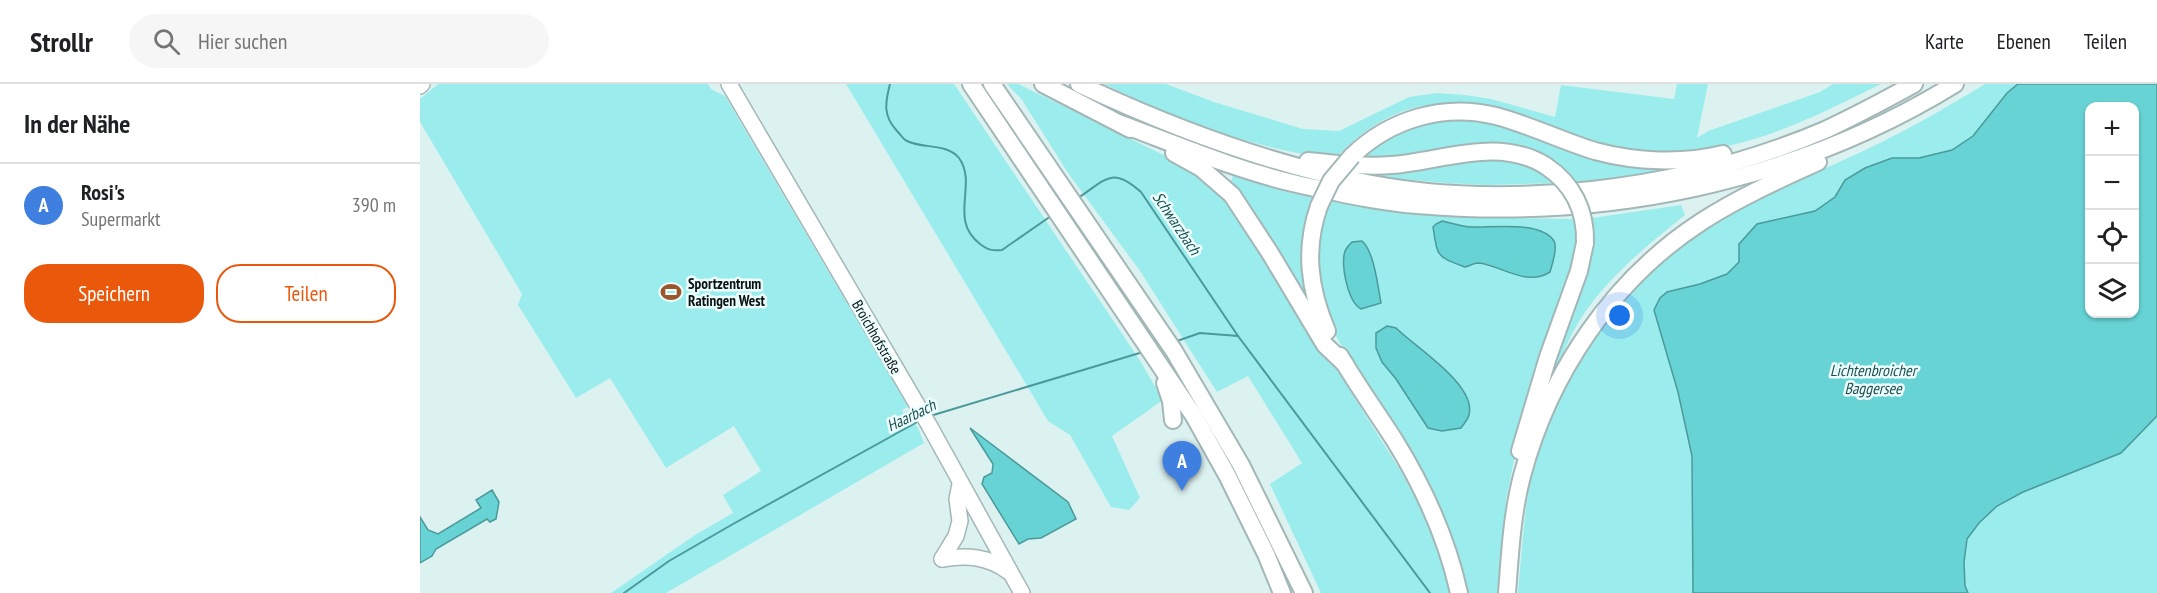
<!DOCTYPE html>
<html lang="de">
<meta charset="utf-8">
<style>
:root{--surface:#fff;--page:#f6f6f6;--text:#202124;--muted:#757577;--line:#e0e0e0;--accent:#ea580c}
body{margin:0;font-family:"PT Sans Narrow",sans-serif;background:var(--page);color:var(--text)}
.controls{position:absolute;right:18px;top:18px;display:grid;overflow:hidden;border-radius:12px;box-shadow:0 2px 4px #0004}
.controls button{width:54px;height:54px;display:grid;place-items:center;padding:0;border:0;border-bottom:2px solid var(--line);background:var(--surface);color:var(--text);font:30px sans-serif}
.you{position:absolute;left:1200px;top:232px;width:21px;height:21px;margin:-15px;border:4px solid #fff;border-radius:50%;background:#1a73e8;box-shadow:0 0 0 9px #1a73e833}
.badge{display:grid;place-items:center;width:39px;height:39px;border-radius:50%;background:var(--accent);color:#fff;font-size:20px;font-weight:700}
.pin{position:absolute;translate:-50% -50px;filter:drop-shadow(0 2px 3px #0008)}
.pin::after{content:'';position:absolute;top:32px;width:21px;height:18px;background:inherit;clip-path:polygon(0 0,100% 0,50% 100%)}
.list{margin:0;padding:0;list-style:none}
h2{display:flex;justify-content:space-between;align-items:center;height:78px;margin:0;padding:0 24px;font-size:26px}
h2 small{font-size:20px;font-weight:400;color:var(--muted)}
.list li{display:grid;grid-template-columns:39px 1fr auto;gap:18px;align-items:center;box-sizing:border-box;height:84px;padding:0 24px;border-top:2px solid var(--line)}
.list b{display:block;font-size:22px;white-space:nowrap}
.list p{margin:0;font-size:20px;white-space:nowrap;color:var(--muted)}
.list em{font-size:20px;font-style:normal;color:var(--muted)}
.actions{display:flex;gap:12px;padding:18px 24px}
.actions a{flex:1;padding:14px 0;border:2px solid var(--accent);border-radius:24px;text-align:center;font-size:21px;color:var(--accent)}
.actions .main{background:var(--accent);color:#fff}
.icon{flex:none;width:33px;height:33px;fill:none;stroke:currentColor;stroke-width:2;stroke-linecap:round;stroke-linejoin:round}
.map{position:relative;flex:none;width:1737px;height:509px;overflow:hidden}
header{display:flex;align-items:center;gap:36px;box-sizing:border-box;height:84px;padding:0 30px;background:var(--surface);border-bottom:2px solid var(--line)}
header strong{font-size:28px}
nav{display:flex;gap:33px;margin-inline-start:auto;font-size:21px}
.search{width:420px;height:54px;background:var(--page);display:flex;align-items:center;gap:15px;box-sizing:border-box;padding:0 21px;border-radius:33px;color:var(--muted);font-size:22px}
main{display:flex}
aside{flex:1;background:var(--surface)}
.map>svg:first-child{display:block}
</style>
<header>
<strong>Strollr</strong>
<div class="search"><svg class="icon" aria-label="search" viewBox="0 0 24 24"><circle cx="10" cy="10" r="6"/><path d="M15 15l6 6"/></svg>Hier suchen</div>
<nav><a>Karte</a><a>Ebenen</a><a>Teilen</a></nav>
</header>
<main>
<aside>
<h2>In der Nähe<small></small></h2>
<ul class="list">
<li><span class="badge" style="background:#3f7fe0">A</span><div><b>Rosi's</b><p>Supermarkt</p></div><em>390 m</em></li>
</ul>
<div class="actions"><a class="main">Speichern</a><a>Teilen</a></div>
</aside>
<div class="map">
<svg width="1737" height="509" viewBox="0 0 1737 509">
<rect width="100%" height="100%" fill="#dcf2f1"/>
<g fill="#9beded" fill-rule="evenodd">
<path d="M18 0H288L291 5 305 12 488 323 482 326 483 329 487 327 498 344 504 359 246 509H191L275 451 313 429 303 411 341 387 314 342 246 384 190 294 156 314 98 221 102 210 0 38V15Z"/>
<path d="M426 0H534L719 275 743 316 692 352 720 414 709 426 691 423 650 351 628 337Z"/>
<path d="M587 0H598L756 77 771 86 806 116 878 224 980 386 1003 428 1012 447 1031 509H901L850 400 882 379 828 292 797 308 720 187 648 89 602 16Z"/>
<path d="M684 0H746L794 18 883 45 919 47 989 13 1017 9 1045 11 1071 15 1135 33 1141 1 1254 15 1257 0H1288L1277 54 1288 47 1400 8 1413 0H1461C1398 31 1327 68 1255 68 1229 68 1204 65 1179 58 1160 53 1141 45 1123 39 1038 12 981 5 915 75 835 66 756 35 684 0Z"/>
<path d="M1565 0H1598L1587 9 1553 52 1532 66 1504 74H1472L1425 96 1415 113 1395 127 1337 140C1330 156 1323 180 1307 190 1299 194 1289 197 1280 200L1258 308 1272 372 1273 509H1098C1101 476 1103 443 1108 410 1129 285 1214 183 1323 122 1357 103 1394 90 1430 73 1477 52 1521 27 1565 0Z"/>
<path d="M1032 35 1063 36 1266 82 1224 91 1156 99 1131 77 987 72 940 75C971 50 992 39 1032 35Z"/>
<path d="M1054 73 1107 77 1138 99 1066 101 1027 99 924 90Z"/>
<path d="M813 91 871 109 893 113C879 152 880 189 891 229L809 104Z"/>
<path d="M910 117 968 127 1036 133 1155 135 1161 158 1100 347 1086 416 1082 509H1046L1009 402 939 293 913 247 897 195V151ZM1022 137 1048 143H1104L1135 160 1130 188 1109 194 1057 179 1019 172 1013 143ZM967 242 976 244 990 258 1008 344 976 295 962 278 956 264Z"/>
<path d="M1261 121 1265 131C1224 164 1180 199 1154 246 1140 273 1131 303 1119 331L1133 274 1172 160V134Z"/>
<path d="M1737 332V509H1548L1545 502 1544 478 1547 455 1559 439 1577 422 1603 408 1701 369Z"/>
</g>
<g fill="#67d3d4" stroke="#4b999a" stroke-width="1.5" fill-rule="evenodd">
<path d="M1598 0H1737V332L1701 369 1603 408 1577 422 1559 439 1547 455 1544 478 1545 502 1548 509H1273L1272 372 1258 308 1234 226 1240 214 1247 208 1280 200 1307 190 1319 178V160L1337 140 1395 127 1415 113 1425 96 1445 84 1472 74H1499L1532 66 1553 52 1587 9ZM1670 22H1714V230H1670Z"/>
<path d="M1022 137C1031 139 1041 142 1050 143 1070 144 1121 136 1134 157 1138 164 1132 181 1130 188 1107 203 1082 182 1059 179 1054 179 1049 182 1045 183 1016 172 1018 174 1013 143L1016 140Z"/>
<path d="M942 157C954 167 958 203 961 219L941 225C928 218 922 185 924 171 925 165 928 162 932 158Z"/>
<path d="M967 242 976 244C995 263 1057 301 1049 331 1048 335 1044 340 1041 344L1022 347 1008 344 976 295 962 278 956 264V249Z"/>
<path d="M550 344 648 418 656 435 621 454 608 455 599 460 562 400 564 393 572 389 573 380Z"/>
<path d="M72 406 79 418 76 435 70 438 67 435 16 465 12 472 0 479V433L8 446 18 450 61 424 56 416Z"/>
</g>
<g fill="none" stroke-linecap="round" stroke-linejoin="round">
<g stroke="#4b999a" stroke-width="2">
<path d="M470 0C465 19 463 32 477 47 480 50 483 55 487 57 503 65 527 59 539 74 558 100 528 136 560 160 568 166 572 167 582 166L631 132"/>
<path d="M658 114C687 95 692 82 721 108L818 252 1010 509"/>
<path d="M757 257 780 249 818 252"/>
<path d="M510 332 723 268"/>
<path d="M204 509 249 477 313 440 499 337"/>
</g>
<g stroke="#a3b7b7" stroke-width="18">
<g id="major">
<path d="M309 0 509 341 602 509"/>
<path d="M0 2 2 0"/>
<path d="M522 475 536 452 540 437 537 415 540 400"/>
<path d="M522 475C547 471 568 472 589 488"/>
</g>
</g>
<g stroke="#a3b7b7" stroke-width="20">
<g id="highway">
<path d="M551 0 774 332 807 391 846 470 862 509"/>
<path d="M572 0 754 267 821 381 884 509"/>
<path d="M623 0 710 45"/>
<path d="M659 0C746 41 838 76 932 96 1083 129 1264 106 1405 46 1435 32 1465 16 1494 0"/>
<path d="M701 40C760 62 819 87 881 101 919 109 958 118 997 121 1184 137 1374 99 1535 0"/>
<path d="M754 69 781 84 812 111 850 169 905 261 925 280"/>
<path d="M932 72C970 35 1024 19 1076 32 1110 41 1142 57 1175 67 1216 78 1262 80 1303 70"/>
<path d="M888 77C916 80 944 83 972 81 1023 77 1079 52 1126 82"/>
<path d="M899 122C884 165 889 205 907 247"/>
<path d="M920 272C937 301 957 329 975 357 1004 404 1027 455 1039 509"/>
<path d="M745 299 751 317 753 336"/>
<path d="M1100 367 1128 273 1159 187 1165 159"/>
<path d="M1087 509C1090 470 1092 430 1102 392 1129 290 1192 196 1281 138 1318 114 1358 96 1398 78"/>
</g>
</g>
<use href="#major" stroke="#fff" stroke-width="15"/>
<use href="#highway" stroke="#fff" stroke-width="16"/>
<g stroke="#a3b7b7" stroke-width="20" stroke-linecap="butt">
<g id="highway-bridge">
<path d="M1126 82C1153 100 1166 127 1165 159"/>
<path d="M899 122 911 97 932 72"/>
</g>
</g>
<use href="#highway-bridge" stroke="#fff" stroke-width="16"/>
</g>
<defs>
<g id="stadium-bare" transform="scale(1.62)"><path d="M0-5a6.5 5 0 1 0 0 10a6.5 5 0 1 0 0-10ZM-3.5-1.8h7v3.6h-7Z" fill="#9b562b" stroke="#edfefe" stroke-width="2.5" paint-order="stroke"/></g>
</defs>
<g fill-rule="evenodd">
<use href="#stadium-bare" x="251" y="208"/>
</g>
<g text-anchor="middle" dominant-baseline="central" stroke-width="5" stroke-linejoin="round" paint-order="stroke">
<g font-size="15" font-weight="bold" fill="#0b1212" stroke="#edfefe" text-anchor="start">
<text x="268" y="199">Sportzentrum<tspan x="268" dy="17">Ratingen West</tspan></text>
</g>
<g font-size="15" fill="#0b1212" stroke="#edfefe">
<text transform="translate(457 253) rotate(60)">Broichhofstraße</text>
</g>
<g font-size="16" font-style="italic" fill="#1e4f4f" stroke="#edfefe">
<text transform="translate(757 139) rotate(56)">Schwarzbach</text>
<text x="1453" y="286">Lichtenbroicher<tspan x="1453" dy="18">Baggersee</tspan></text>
<text transform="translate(491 331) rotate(-26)">Haarbach</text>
</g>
</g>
</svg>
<div class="controls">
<button>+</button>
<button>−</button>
<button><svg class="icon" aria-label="locate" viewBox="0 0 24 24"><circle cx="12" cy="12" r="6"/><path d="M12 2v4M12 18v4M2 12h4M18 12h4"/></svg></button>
<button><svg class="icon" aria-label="layers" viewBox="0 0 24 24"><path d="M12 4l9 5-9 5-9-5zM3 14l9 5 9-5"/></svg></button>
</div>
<div class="you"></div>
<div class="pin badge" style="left:762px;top:407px;background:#3f7fe0">A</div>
</div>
</main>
